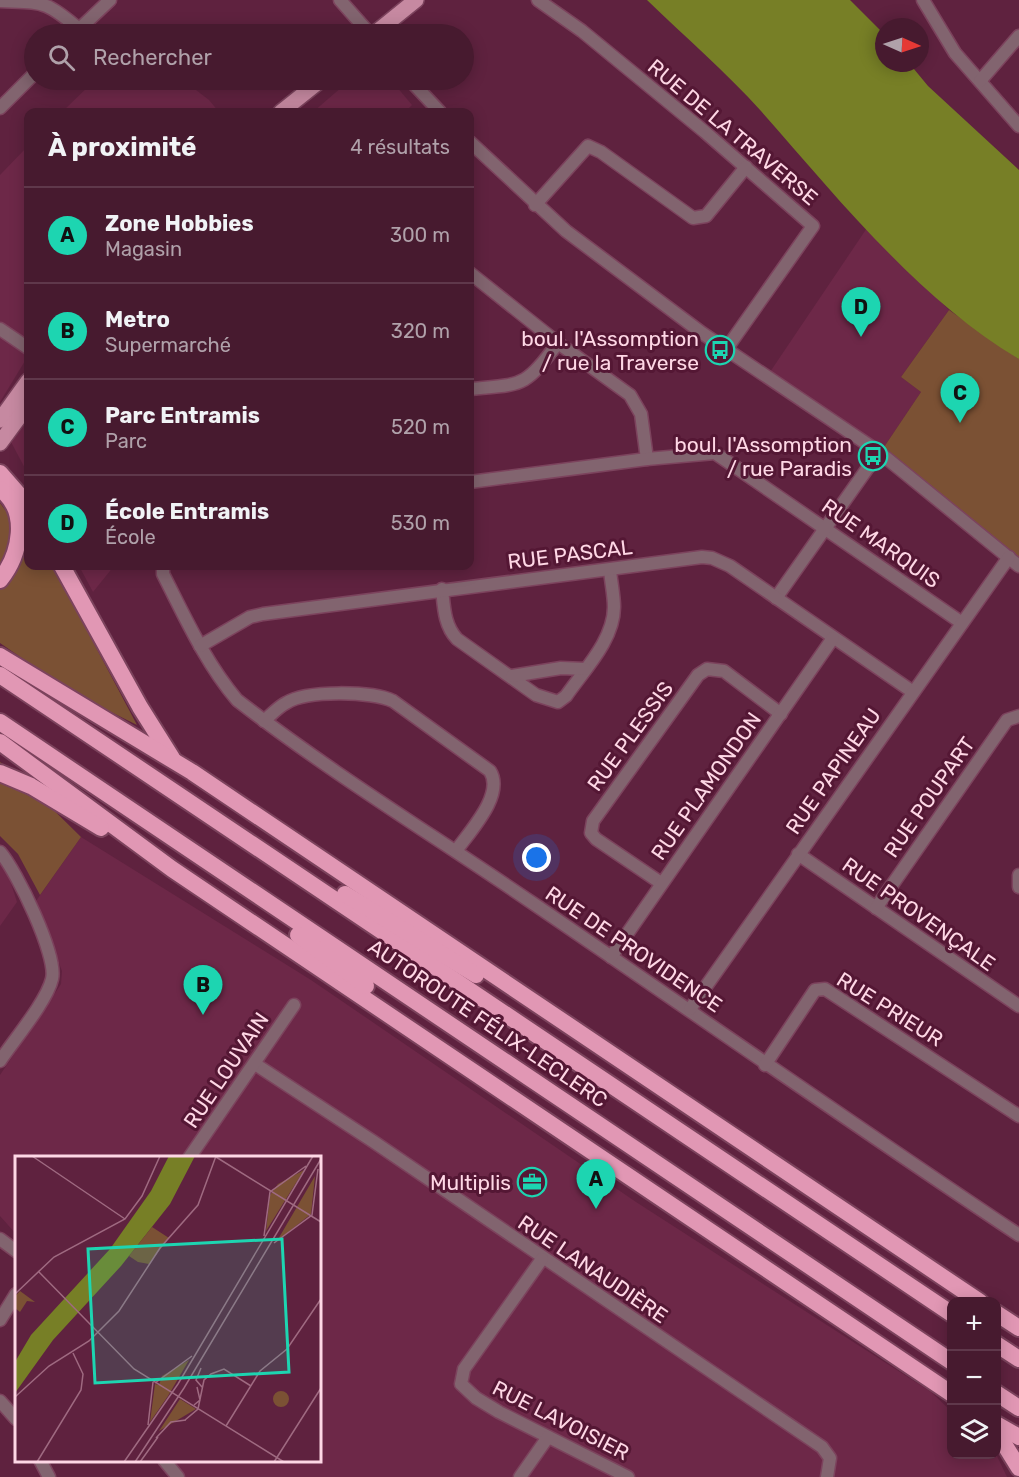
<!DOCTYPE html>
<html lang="fr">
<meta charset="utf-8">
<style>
:root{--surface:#471a2f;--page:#4e2337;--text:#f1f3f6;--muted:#b0a1aa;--line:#5f384b;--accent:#1dd5b1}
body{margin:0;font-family:Rubik,sans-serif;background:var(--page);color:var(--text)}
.controls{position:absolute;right:18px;bottom:18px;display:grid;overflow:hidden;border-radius:12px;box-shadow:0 3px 15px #0003}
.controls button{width:54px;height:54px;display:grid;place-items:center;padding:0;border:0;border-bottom:2px solid var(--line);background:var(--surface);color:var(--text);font:30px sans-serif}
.compass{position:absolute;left:875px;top:18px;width:54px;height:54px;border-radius:50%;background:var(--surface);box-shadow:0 3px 15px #0003;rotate:93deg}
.you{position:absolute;left:537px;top:858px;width:21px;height:21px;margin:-15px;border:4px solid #fff;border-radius:50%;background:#1a73e8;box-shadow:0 0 0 9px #1a73e833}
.badge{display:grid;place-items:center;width:39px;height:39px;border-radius:50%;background:var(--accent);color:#111;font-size:20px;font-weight:700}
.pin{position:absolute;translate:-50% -50px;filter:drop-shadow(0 2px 3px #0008)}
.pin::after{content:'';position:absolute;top:32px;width:21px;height:18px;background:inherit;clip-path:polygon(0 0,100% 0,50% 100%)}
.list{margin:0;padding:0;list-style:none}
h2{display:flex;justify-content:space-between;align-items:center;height:78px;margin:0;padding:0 24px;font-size:26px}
h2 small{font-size:20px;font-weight:400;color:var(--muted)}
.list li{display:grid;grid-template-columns:39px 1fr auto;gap:18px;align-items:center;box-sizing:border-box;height:96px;padding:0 24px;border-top:2px solid var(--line)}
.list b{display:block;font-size:22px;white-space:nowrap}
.list p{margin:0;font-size:20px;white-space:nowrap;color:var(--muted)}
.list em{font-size:20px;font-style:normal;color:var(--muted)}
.icon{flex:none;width:33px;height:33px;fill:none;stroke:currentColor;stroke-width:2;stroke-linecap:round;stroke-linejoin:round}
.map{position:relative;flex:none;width:1019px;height:1477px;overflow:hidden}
.search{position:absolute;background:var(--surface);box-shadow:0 3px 15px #0003;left:24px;top:24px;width:450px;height:66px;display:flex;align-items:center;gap:15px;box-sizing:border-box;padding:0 21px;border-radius:33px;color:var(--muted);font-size:22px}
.panel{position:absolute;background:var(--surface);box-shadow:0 3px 15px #0003;left:24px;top:108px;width:450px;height:462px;border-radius:12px}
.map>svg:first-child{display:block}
</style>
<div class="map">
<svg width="1019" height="1477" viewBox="0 0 1019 1477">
<rect width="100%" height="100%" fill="#5f223f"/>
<g fill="#6d2848">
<path d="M95 80H183L209 100 219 112H62Z"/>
<path d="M350 80H391L412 105 405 112H313Z"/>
<path d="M28 146V356L0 402V175Z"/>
<path d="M867 228 949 310 901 377 921 392 880 453 768 375Z"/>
<path d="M28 418V474L11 442Z"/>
<path d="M79 566H78H114L93 592Z"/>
<path d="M81 837 311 980 636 1202 931 1392 951 1411 952 1454H996L1007 1477H171L160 1461 320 1460V1158H16V1234L0 1216V1075L61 984 62 971 36 901Z"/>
<path d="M0 861 7 871 17 902 0 926Z"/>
</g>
<g fill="#7b5134">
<path d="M949 310 1019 359V567L880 453 921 392 901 377Z"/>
<path d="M0 503 9 515 24 510 28 519V566H53L137 725 71 692 0 643Z"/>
<path d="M0 762 14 771 81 837 40 895 18 854 0 836Z"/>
</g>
<path fill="#777f26" d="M647 0H850L884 34V63H909L928 86 1019 170V359C919 300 837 197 761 111 726 72 685 37 647 0Z"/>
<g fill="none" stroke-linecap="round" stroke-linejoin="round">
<g stroke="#7c435d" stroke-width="15">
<g id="minor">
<path d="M340 0 370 34"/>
<path d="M538 0 582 31 705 132 813 226 727 348"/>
<path d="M923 0 955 53 1019 126"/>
<path d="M0 1C44 3 45 0 79 29"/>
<path d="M74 34 110 0"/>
<path d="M410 80 440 112"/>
<path d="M980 81 1019 36"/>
<path d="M0 108 34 74"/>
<path d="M470 142 566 231 702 333 879 452 1019 566"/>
<path d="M535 205 588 146 601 152 693 218 706 216 746 167"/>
<path d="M470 273 558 343 630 395 641 414 647 459"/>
<path d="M0 329 28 348"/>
<path d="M470 389C524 384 524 388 558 343"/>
<path d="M470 482 647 459 715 453 962 623"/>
<path d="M163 566V574C185 617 205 662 237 700 331 773 433 835 531 902 694 1013 855 1126 1019 1235"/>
<path d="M442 589C444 607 444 625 457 639L536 695 558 702 566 696C584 670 614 640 614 607 614 595 611 582 610 570"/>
<path d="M776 598 879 452"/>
<path d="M200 646 250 617 263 614 702 557 712 558 730 566 913 692"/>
<path d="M512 676 561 668 585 669"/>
<path d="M264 721C271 715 278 707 286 703 306 690 372 691 393 701L490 771C505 795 469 832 456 851"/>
<path d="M0 852C16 870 58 956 52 979 47 1001 14 1040 0 1061"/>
<path d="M798 854 1019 1006"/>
<path d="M1019 875V887"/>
<path d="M661 883 596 839 591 833 593 821 698 675 707 669 724 671 781 714"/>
<path d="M876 908 1007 720 1019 716"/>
<path d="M611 957 833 638"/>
<path d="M690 1009 1009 557"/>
<path d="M255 1064 374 1142 822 1447 830 1458 827 1477"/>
<path d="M765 1065 815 990 825 989 1019 1116"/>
<path d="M189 1158 294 1005"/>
<path d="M0 1239 16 1251"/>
<path d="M542 1259 464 1369 461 1384 476 1398 499 1412 628 1477"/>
<path d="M0 1320 16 1294"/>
<path d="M0 1401 16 1419"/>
<path d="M40 1460 49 1477"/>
<path d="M164 1460 178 1477"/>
<path d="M520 1477 548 1437"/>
</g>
</g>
<g stroke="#7c435d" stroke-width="18">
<g id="major">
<path d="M374 34 416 0"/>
<path d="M281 112 321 80"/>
<path d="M0 420 28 381"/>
<path d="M0 443 28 405"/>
</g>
</g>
<g stroke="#7c435d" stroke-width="20">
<g id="highway">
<path d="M0 473 28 505"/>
<path d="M0 489C30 511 20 555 0 580"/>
<path d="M62 566 140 707 172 758"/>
<path d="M0 656 192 772 980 1302"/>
<path d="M0 675 952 1314"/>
<path d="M0 722 952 1362"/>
<path d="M0 742 172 869 952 1394"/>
<path d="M0 773 31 786 101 828"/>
<path d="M345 894 476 975"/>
<path d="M298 935 366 986"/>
<path d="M996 1313 1019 1328"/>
<path d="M996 1344 1019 1359"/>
<path d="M996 1393 1019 1408"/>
<path d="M996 1424 1019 1437"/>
<path d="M996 1431 1019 1468"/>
</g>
</g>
<use href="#minor" stroke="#82646f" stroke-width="12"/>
<use href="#major" stroke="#c689a1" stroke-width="15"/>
<use href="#highway" stroke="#e197b4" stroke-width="16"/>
</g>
<defs>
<g id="bus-ring" transform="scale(1.5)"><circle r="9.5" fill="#541734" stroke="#1dd5b1" stroke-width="1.5"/><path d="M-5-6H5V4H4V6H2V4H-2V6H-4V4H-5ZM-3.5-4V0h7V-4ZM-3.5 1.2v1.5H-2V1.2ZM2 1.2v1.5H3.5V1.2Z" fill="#1dd5b1"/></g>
<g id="office-ring" transform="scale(1.5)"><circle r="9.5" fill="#541734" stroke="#1dd5b1" stroke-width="1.5"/><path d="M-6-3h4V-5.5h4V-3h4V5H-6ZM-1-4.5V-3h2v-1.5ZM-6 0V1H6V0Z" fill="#1dd5b1"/></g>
</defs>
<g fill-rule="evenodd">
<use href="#bus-ring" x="720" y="350"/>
<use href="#bus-ring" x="873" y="456"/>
<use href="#office-ring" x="532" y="1182"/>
</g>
<g text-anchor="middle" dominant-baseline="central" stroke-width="6" stroke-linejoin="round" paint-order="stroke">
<g font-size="21" fill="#fed7e5" stroke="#541734">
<text transform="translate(733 132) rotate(40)">RUE DE LA TRAVERSE</text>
<text transform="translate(881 543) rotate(35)">RUE MARQUIS</text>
<text transform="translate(570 554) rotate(-7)">RUE PASCAL</text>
<text transform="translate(630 736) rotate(-54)">RUE PLESSIS</text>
<text transform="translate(833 771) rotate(-55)">RUE PAPINEAU</text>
<text transform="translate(706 786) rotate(-55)">RUE PLAMONDON</text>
<text transform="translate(929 797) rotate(-55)">RUE POUPART</text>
<text transform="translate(919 914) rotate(35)">RUE PROVENÇALE</text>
<text transform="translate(634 949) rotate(34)">RUE DE PROVIDENCE</text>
<text transform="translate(890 1009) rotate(32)">RUE PRIEUR</text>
<text transform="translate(488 1023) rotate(34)">AUTOROUTE FÉLIX-LECLERC</text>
<text transform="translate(226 1070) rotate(-56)">RUE LOUVAIN</text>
<text transform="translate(593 1269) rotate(34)">RUE LANAUDIÈRE</text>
<text transform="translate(561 1420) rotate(27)">RUE LAVOISIER</text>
</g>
<g font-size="21" fill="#fed7e5" stroke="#541734" text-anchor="end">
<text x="699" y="338">boul. l'Assomption<tspan x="699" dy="24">/ rue la Traverse</tspan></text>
<text x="852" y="444">boul. l'Assomption<tspan x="852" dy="24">/ rue Paradis</tspan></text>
<text x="511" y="1182">Multiplis</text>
</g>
</g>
<g transform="translate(15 1156)">
<rect width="306" height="306" fill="#5f223f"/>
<path d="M289 14 251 75 255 39 263 28ZM300 20 296 58 262 85ZM137 71 154 82 134 108 123 106 114 100ZM5 135 20 146 12 145 5 156 0 152V140ZM174 204 153 240 135 266 140 228 144 229 147 220ZM258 243a8 8 0 1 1 16 0a8 8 0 1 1-16 0ZM165 243 181 253 144 275Z" fill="#7b5134"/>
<path d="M154 0H180L155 48 106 110 38 184 0 237V206L16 179 95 93 136 35Z" fill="#777f26"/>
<path fill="none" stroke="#9f6a81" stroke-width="1.5" d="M17 0 110 63M201 1 306 66M249 80 255 36 291 10M259 87 297 59 303 13M23 115 119 213 269 306M0 138 39 101 110 63 127 40 145 0M186 212 181 224 187 231M140 227 177 200M0 241 34 210 74 185 104 155 145 92 183 49 201 0M179 249 185 244 182 231M170 264 183 253 189 224 196 218 209 213 236 230M133 269 138 226M211 270 245 215 272 193 306 143M141 282 156 266 171 264M22 306 66 234 68 218 58 197M109 306 163 228 298 0M120 306 169 232 306 3M125 306 143 281M259 306 306 232"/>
<path fill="#1dd5b1" fill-opacity="0.15" stroke="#1dd5b1" stroke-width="3" d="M267 83 274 216 80 227 73 93Z"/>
<rect width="306" height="306" fill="none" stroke="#fed7e5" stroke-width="3"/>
</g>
</svg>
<div class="controls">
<button>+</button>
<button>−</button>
<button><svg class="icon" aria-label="layers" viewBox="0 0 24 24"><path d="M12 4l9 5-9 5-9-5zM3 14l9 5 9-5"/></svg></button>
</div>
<svg class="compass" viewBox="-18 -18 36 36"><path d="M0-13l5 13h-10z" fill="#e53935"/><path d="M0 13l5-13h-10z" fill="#b0a1aa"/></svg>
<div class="you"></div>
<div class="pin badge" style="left:596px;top:1209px">A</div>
<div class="pin badge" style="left:203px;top:1015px">B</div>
<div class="pin badge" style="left:960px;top:423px">C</div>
<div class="pin badge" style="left:861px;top:337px">D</div>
<div class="search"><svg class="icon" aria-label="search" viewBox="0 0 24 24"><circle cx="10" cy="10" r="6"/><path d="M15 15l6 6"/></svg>Rechercher</div>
<section class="panel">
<h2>À proximité<small>4 résultats</small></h2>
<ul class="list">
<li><span class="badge">A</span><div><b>Zone Hobbies</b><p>Magasin</p></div><em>300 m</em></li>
<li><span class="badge">B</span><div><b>Metro</b><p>Supermarché</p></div><em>320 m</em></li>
<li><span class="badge">C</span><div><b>Parc Entramis</b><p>Parc</p></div><em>520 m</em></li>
<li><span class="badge">D</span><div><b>École Entramis</b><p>École</p></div><em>530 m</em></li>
</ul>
</section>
</div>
